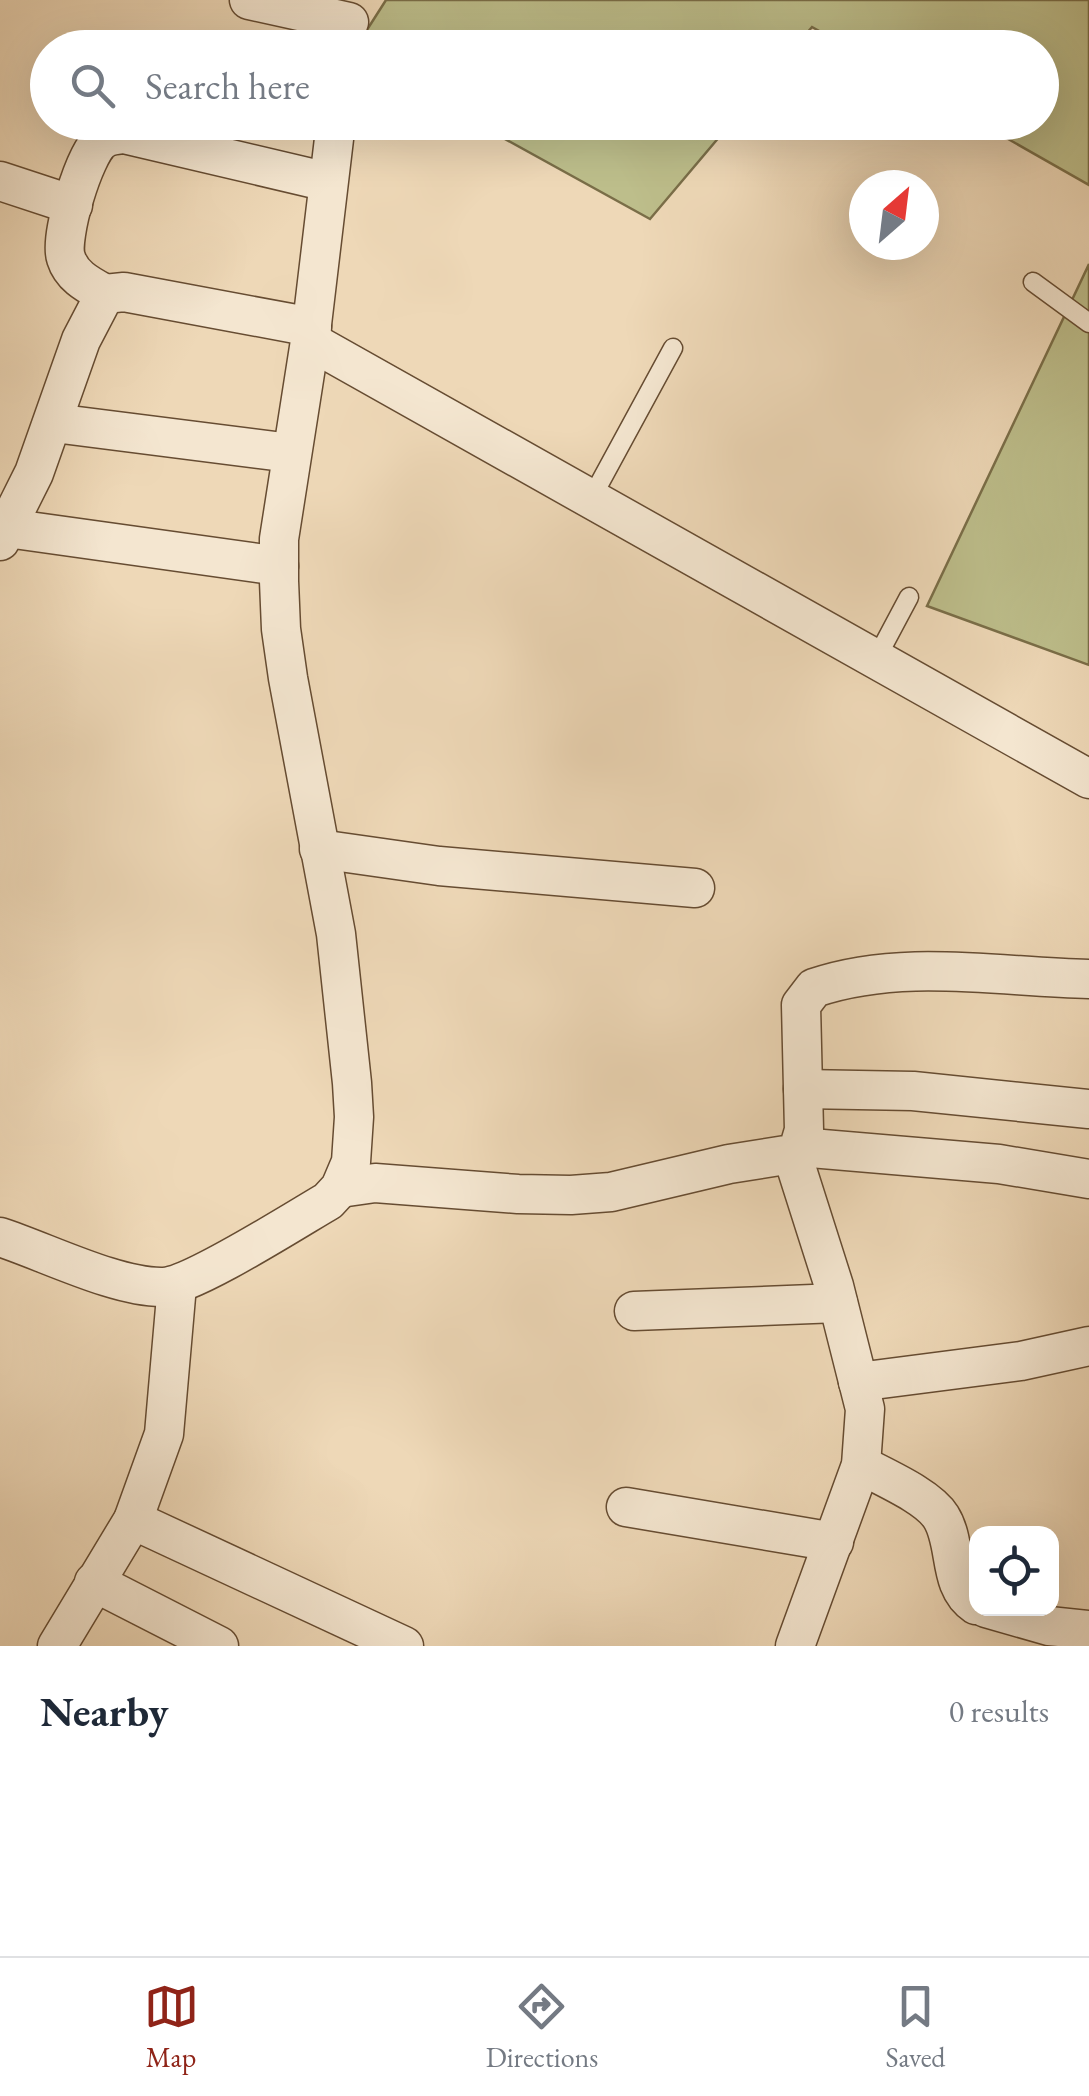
<!DOCTYPE html>
<style>
:root{--surface:#fff;--page:#f6f6f7;--text:#1f2937;--muted:#747a83;--line:#e0e1e3;--accent:#8f2418}
body{margin:0;font-family:"EB Garamond",serif;background:var(--page);color:var(--text)}
.controls{position:absolute;right:30px;bottom:30px;display:grid;overflow:hidden;border-radius:20px;box-shadow:0 10px 40px #0002}
.controls button{width:90px;height:90px;display:grid;place-items:center;padding:0;border:0;border-bottom:2px solid var(--line);background:var(--surface);color:var(--text);font:50px sans-serif}
.compass{position:absolute;left:849px;top:170px;width:90px;height:90px;border-radius:50%;background:var(--surface);box-shadow:0 10px 40px #0002;rotate:28deg}
.list{margin:0;padding:0;list-style:none}
h2{display:flex;justify-content:space-between;align-items:center;height:130px;margin:0;padding:0 40px;font-size:42px}
h2 small{font-size:32px;font-weight:400;color:var(--muted)}
.icon{flex:none;width:55px;height:55px;fill:none;stroke:currentColor;stroke-width:2;stroke-linecap:round;stroke-linejoin:round}
.map{position:relative;flex:none;width:1089px;height:1646px;overflow:hidden}
.search{position:absolute;background:var(--surface);box-shadow:0 10px 40px #0002;left:30px;right:30px;top:30px;height:110px;display:flex;align-items:center;gap:25px;box-sizing:border-box;padding:0 35px;border-radius:55px;color:var(--muted);font-size:38px}
.sheet{height:310px;background:var(--surface)}
nav{display:flex;justify-content:space-around;align-items:center;box-sizing:border-box;height:140px;border-top:2px solid var(--line);background:var(--surface);font-size:28px;color:var(--muted)}
nav a{display:grid;justify-items:center;gap:5px}
nav .on{color:var(--accent)}
.map>svg:first-child{display:block}
</style>
<div class="map">
<svg width="1089" height="1646" viewBox="0 0 1089 1646">
<rect width="100%" height="100%" fill="#eed8b7"/>
<filter id="stains"><feTurbulence type="fractalNoise" baseFrequency=".002" numOctaves="4"/><feColorMatrix values="0 0 0 0 .2 0 0 0 0 .09 0 0 0 0 .02 0 0 0 .5 -.17"/></filter>
<radialGradient id="worn" r=".72"><stop offset=".6" stop-color="#630" stop-opacity="0"/><stop offset="1" stop-color="#630" stop-opacity=".3"/></radialGradient>
<g fill="#bdbe8b" stroke="#7a6e48" stroke-width="2.5">
<path d="M386 0H1089V185L980 123 1042 122V48L848 47 812 27 794 48 356 47Z"/>
<path d="M476 123H731L650 219Z"/>
<path d="M1089 264V665L927 606Z"/>
</g>
<g fill="none" stroke-linecap="round" stroke-linejoin="round">
<g stroke="#664c32" stroke-width="21">
<g id="lane">
<path d="M1033 282 1089 323"/>
<path d="M591 499 673 348"/>
<path d="M876 659 909 597"/>
</g>
</g>
<g stroke="#664c32" stroke-width="41">
<g id="street">
<path d="M249 0 349 22"/>
<path d="M0 181 73 205"/>
<path d="M105 294C89 285 72 277 66 258 59 238 84 154 101 141 108 135 115 135 124 134L328 182"/>
<path d="M310 341 1089 779"/>
<path d="M54 423 291 453"/>
<path d="M7 528 279 566"/>
<path d="M0 541 34 473 81 340 105 294 124 292 312 327"/>
<path d="M319 849 439 866 695 888"/>
<path d="M803 1089 913 1091 1089 1109"/>
<path d="M799 1147 999 1164 1089 1179"/>
<path d="M792 1154 834 1286 865 1409 861 1465 795 1646"/>
<path d="M340 1188 375 1183 518 1194 571 1195 611 1192 729 1164 792 1154 799 1147 804 1130 801 1005 814 988C902 958 999 977 1089 979"/>
<path d="M0 1237C46 1252 117 1288 163 1287 192 1286 297 1219 328 1201L340 1188 351 1162 354 1117 352 1083 336 934 288 678 281 629 279 581V539L310 341 336 122"/>
<path d="M634 1311 838 1303"/>
<path d="M858 1382 1021 1361 1089 1346"/>
<path d="M861 1465C883 1477 928 1496 941 1517 958 1544 947 1586 976 1605"/>
<path d="M626 1507 834 1542"/>
<path d="M133 1520 404 1646"/>
<path d="M94 1582 219 1646"/>
<path d="M986 1608 1049 1626 1089 1630"/>
<path d="M57 1646 133 1520 164 1434 177 1285"/>
</g>
</g>
<use href="#lane" stroke="#f4e6d0" stroke-width="18"/>
<use href="#street" stroke="#f4e6d0" stroke-width="38"/>
</g>
<rect width="100%" height="100%" filter="url(#stains)"/>
<rect width="100%" height="100%" fill="url(#worn)"/>
</svg>
<div class="controls">
<button><svg class="icon" aria-label="locate" viewBox="0 0 24 24"><circle cx="12" cy="12" r="6"/><path d="M12 2v4M12 18v4M2 12h4M18 12h4"/></svg></button>
</div>
<svg class="compass" viewBox="-18 -18 36 36"><path d="M0-13l5 13h-10z" fill="#e53935"/><path d="M0 13l5-13h-10z" fill="#747a83"/></svg>
<div class="search"><svg class="icon" aria-label="search" viewBox="0 0 24 24"><circle cx="10" cy="10" r="6"/><path d="M15 15l6 6"/></svg>Search here</div>
</div>
<section class="sheet">
<h2>Nearby<small>0 results</small></h2>
<ul class="list">
</ul>
</section>
<nav>
<a class="on"><svg class="icon" aria-label="map" viewBox="0 0 24 24"><path d="M3 6l6-2 6 2 6-2v14l-6 2-6-2-6 2zM9 4v14M15 6v14"/></svg>Map</a>
<a><svg class="icon" aria-label="directions" viewBox="0 0 24 24"><path d="M12 3l9 9-9 9-9-9zM9 14v-3h6M13 9l2 2-2 2"/></svg>Directions</a>
<a><svg class="icon" aria-label="saved" viewBox="0 0 24 24"><path d="M7 4h10v16l-5-4-5 4z"/></svg>Saved</a>
</nav>
